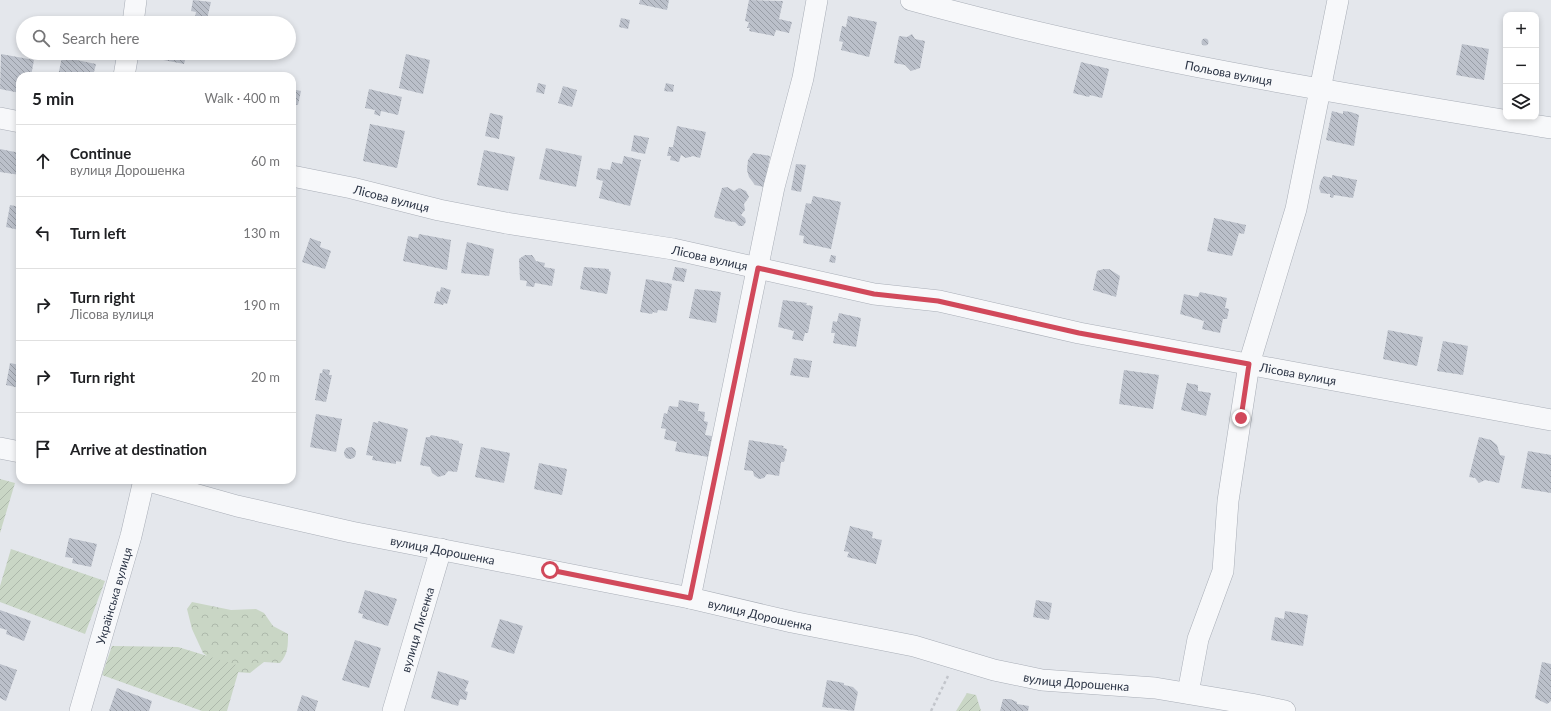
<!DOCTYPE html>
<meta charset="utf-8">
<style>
:root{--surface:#fff;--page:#f2f2f2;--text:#202124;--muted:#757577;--line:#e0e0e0}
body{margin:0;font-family:Lato,sans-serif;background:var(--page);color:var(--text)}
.controls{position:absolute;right:12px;top:12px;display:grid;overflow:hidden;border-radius:8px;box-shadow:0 2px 6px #0003}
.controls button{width:36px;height:36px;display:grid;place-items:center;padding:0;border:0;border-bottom:1px solid var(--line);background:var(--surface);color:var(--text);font:20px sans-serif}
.stop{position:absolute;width:12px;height:12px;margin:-9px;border:3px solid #d1495b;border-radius:50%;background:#fff}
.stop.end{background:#d1495b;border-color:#fff;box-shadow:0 1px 4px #0008}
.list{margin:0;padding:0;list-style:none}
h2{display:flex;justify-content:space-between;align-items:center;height:52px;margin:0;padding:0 16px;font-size:17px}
h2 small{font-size:13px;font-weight:400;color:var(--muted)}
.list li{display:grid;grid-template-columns:26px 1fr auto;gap:12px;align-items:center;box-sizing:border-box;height:72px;padding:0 16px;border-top:1px solid var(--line)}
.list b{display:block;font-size:15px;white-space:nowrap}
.list p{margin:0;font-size:13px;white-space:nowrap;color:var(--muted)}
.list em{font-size:13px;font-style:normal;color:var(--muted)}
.icon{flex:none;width:22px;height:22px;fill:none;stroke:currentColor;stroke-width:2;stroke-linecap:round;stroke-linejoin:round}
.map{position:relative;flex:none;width:1551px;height:711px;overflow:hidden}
.search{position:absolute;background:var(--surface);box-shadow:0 2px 6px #0003;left:16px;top:16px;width:280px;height:44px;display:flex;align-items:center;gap:10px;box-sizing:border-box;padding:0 14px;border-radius:22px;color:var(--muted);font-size:15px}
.panel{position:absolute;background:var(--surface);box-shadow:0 2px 6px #0003;left:16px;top:72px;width:280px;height:412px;border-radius:12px}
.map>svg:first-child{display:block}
</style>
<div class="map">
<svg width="1551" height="711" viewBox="0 0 1551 711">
<defs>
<pattern id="forest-crowns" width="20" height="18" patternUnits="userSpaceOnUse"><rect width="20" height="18" fill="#c9d6c5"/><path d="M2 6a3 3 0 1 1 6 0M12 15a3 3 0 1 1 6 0" fill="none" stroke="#adb8ab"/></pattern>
<pattern id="garden-furrows" width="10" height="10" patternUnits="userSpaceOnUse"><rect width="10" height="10" fill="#c9d6c5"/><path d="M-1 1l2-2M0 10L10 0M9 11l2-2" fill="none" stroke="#adb8ab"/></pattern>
<pattern id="building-back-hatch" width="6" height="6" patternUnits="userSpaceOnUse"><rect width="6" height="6" fill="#bbc0ca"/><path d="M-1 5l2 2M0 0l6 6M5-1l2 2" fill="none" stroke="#989da6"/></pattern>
</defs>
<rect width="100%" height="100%" fill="#e4e7ec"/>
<path fill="url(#forest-crowns)" d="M192 602 231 610 256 609 264 613 273 626 288 634C288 646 288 654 280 663L264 662 250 673 236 672 215 662 203 653 192 629 187 609Z"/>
<g fill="url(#garden-furrows)">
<path d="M0 479 15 483 0 533Z"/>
<path d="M11 549 105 581 85 634 0 602V586Z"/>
<path d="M112 646 178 647 240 666 227 711H202L102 675Z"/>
<path d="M967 693 976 695 981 711H956Z"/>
</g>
<g fill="url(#building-back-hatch)">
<path d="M193 0 211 2 206 23H194L196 12 191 11Z"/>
<path d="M640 0H669L667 10 639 4Z"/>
<path d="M749 0 783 1 779 19 792 22 789 33 776 30 774 36 749 31 750 28H747L749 22 745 21Z"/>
<path d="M848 16 877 22 869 57 841 50 843 42 839 41 842 26 846 27Z"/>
<path d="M621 18 630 20 628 29 619 27Z"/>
<path d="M912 34 915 39 925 41 920 68 911 71 905 65 894 63 899 36 907 37Z"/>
<circle cx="1205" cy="42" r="3.5"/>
<path d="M1462 44 1489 49 1484 80 1456 75Z"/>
<path d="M154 53H187L184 64 153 58Z"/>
<path d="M1 54 34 60 31 76H20V93L0 89Z"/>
<path d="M406 54 430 60 423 94 399 88Z"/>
<path d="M62 57 96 64 93 76H58Z"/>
<path d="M1081 62 1109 69 1102 98 1090 95 1089 97 1073 93Z"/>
<path d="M538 83 546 85 544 94 536 92Z"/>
<path d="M666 83 674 85 673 92 664 91Z"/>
<path d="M563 86 577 90 572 107 558 103Z"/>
<path d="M292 89 301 91 298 105 292 104Z"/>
<path d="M369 89 402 97 398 115 381 111 380 116 374 114 375 110 365 108Z"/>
<path d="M1332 111 1343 114V111L1351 112 1359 115 1354 146 1326 140Z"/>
<path d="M490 113 503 116 499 139 485 136Z"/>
<path d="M370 124 405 131 397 168 363 161Z"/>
<path d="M677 126 706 132 700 158 693 156 686 158 681 155 679 162 670 160 671 156H667L669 147H673Z"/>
<path d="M634 135 649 138 645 154 631 151Z"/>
<path d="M546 148 582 156 576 187 539 179Z"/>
<path d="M0 149 20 153V175L0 172Z"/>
<path d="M484 150 515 157 508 191 477 185Z"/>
<path d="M753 153 770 156 764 187 755 185 749 177 747 170 748 160Z"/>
<path d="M624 156 641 160 630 206 599 198 603 181 596 179 598 168 610 170 612 162 622 164Z"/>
<path d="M796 164 806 165 801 192 791 190Z"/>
<path d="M1332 175 1357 180 1353 198 1334 195 1333 198 1330 197V194L1321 193 1319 188 1321 180 1324 176 1332 178Z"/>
<path d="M727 187 734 191 739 188 746 191 749 197 744 204 745 210 741 215 745 218 746 222 743 226H739L735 222 725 221V220L716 218 714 216 722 188Z"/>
<path d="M813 196 841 202 831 249 803 243 804 236 799 235 806 203 811 204Z"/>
<path d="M10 205 20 207 19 230 6 227Z"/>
<path d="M1214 218 1246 225 1244 234 1239 233 1232 256 1207 251Z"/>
<path d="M419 234 451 240 447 270 403 261 408 236 418 238Z"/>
<path d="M310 238 321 242 320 247 331 251 325 269 302 262Z"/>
<path d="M467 242 494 249 489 276 461 273Z"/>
<path d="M525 255H532L536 261 545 263 544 267 555 269 552 286 535 283 534 287 526 286 527 281 520 280 519 259Z"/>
<path d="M831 255 836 256 835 263 829 262Z"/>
<path d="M584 267 609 269V271L611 272 607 294 580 289Z"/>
<path d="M675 267 687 269 684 282 672 280Z"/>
<path d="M1104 269H1109L1120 276 1116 297 1093 290 1097 271Z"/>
<path d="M646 279 672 284 667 311 658 310 657 313 653 312 652 314 640 312Z"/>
<path d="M441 287 451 290 447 304 444 303 443 305 434 303 437 291 440 292Z"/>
<path d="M695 289 721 292 716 323 689 318Z"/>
<path d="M1200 292 1227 298 1225 308 1229 309 1227 319H1223L1220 333 1202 329 1204 321 1180 314 1184 294 1198 297Z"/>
<path d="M783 300 807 303 806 305 813 306 808 333H805L803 341 792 339 794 331 778 327Z"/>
<path d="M839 313 861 318 856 347 833 343 835 333H831L833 321 837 322Z"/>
<path d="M1388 330 1423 337 1417 366 1383 359Z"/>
<path d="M1443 341 1468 346 1463 375 1437 371Z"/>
<path d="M794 358 812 361 809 378 790 375Z"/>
<path d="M10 363 20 365V388L6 385Z"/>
<path d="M323 369 330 370 329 375H332L326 402 315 400 320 373H322Z"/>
<path d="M1124 370 1159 375 1153 409 1119 404Z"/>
<path d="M1187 383 1198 385V391L1211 393 1206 416 1181 410Z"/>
<path d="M679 400 699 404 698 411 705 412 704 421 708 422 705 435 712 436 708 457 675 451 677 442 664 439 666 429 661 428 664 413 667 414 669 406 678 407Z"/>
<path d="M316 414 342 419 336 452 310 447Z"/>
<path d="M378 421 408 429 401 462 396 461V464L372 460 373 456 366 455 373 422 378 423Z"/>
<path d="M431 435 459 441V443L463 444 457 472 448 471 445 475 438 477 432 473 430 467 420 465 426 437H430Z"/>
<path d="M1479 437 1491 440 1497 445 1500 455 1505 456 1499 483 1485 480 1479 483 1475 478 1469 477Z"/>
<path d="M749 440 784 446 783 448 787 449 784 462H781L779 476 767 474 764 478 759 479 754 476 753 471 744 470Z"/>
<circle cx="350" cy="453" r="6"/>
<path d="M481 447 510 453 504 483 475 477Z"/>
<path d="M1528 451 1551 455V493L1521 488Z"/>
<path d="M539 463 567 469 562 495 534 489Z"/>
<path d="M850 526 873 532 872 538 882 540 876 564 847 557 849 552 844 551Z"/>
<path d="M69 538 97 544 91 567 72 563 73 558 65 557Z"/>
<path d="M365 590 397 599 388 626 362 618 363 614 358 613Z"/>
<path d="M1036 600 1052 603 1049 620 1033 617Z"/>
<path d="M0 610 31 621 24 641 6 634 7 630 0 628Z"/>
<path d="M1285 611 1308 615 1303 646 1271 640 1275 617 1284 619Z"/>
<path d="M500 619 523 626 514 654 491 647Z"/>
<path d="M355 640 381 648 369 688 342 680Z"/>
<path d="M1542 662 1551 664V701L1547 704 1535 698Z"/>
<path d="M0 664 17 670 6 701 0 698Z"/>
<path d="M438 671 469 681 465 691 468 692 466 700 460 699 458 706 431 698Z"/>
<path d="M827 680 844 683V685L853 687 858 692 854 711 822 707Z"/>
<path d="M117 688 152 701 149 711H109Z"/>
<path d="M302 695 318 701 315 711H297Z"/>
<path d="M1003 699H1010L1017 702V704L1029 706 1028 711H1000Z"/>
</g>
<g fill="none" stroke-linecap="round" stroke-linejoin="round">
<g stroke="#a9aeb7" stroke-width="22">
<g id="minor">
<path id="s1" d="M911 0C1120 58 1337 93 1551 128"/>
<path d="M133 23 136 0"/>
<path d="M124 76 128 53"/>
<path d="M0 118 20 122"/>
<path id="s2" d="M292 176 352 188 439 210 506 223 673 249 874 294 939 301 1079 333 1551 420"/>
<path d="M0 448 20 452"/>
<path id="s3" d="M145 480 237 506 351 532 690 598 792 622 914 646 994 670 1042 680 1155 688 1251 704 1285 711"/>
<path d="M690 598 774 187 803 78 817 0"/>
<path d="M1188 693 1198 639 1223 571 1228 501 1249 364 1296 209 1338 0"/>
<path id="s4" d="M80 711 131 536 144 480"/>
<path id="s5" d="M393 711 441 549"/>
</g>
</g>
<path stroke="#c2c5cb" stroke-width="2.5" stroke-dasharray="3 3" stroke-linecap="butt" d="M931 711 948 676"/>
<use href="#minor" stroke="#f7f8fa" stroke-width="21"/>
</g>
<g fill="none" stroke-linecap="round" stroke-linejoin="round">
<path stroke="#d1495b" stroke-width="5" d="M550 570 690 598 758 268 874 294 938 301 1079 333 1249 364 1241 418"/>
</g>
<g text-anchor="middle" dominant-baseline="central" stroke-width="4" stroke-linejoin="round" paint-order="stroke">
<g font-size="12" fill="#2b3445" stroke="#f4f6f9">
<text stroke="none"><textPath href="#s1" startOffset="326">Польова вулиця</textPath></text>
<text stroke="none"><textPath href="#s2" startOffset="102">Лісова вулиця</textPath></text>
<text stroke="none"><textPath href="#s2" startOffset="426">Лісова вулиця</textPath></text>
<text stroke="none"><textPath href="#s2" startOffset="1026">Лісова вулиця</textPath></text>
<text stroke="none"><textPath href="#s3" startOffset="306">вулиця Дорошенка</textPath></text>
<text stroke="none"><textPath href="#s4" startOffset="120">Українська вулиця</textPath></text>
<text stroke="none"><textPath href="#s3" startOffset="630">вулиця Дорошенка</textPath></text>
<text stroke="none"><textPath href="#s5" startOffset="85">вулиця Лисенка</textPath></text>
<text stroke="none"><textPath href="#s3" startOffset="954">вулиця Дорошенка</textPath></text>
</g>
</g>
</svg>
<div class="controls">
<button>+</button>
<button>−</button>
<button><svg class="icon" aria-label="layers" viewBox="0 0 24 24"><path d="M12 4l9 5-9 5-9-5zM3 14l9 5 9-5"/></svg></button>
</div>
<div class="stop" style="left:550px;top:570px"></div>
<div class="stop end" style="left:1241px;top:418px"></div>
<div class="search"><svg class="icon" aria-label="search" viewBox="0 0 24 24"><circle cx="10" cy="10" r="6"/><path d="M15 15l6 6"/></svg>Search here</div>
<section class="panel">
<h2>5 min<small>Walk · 400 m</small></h2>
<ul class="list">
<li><svg class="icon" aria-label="ahead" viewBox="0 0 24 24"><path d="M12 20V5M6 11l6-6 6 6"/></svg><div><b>Continue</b><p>вулиця Дорошенка</p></div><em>60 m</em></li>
<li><svg class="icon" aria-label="left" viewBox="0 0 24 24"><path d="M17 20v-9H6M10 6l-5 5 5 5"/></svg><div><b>Turn left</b></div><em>130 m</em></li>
<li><svg class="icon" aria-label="right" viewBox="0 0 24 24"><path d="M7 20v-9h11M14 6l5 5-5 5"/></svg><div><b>Turn right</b><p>Лісова вулиця</p></div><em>190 m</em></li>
<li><svg class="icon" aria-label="right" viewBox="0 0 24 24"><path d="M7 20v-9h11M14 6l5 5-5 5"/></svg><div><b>Turn right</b></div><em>20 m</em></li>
<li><svg class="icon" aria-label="arrive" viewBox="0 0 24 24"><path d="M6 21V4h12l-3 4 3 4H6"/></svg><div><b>Arrive at destination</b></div></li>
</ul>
</section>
</div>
